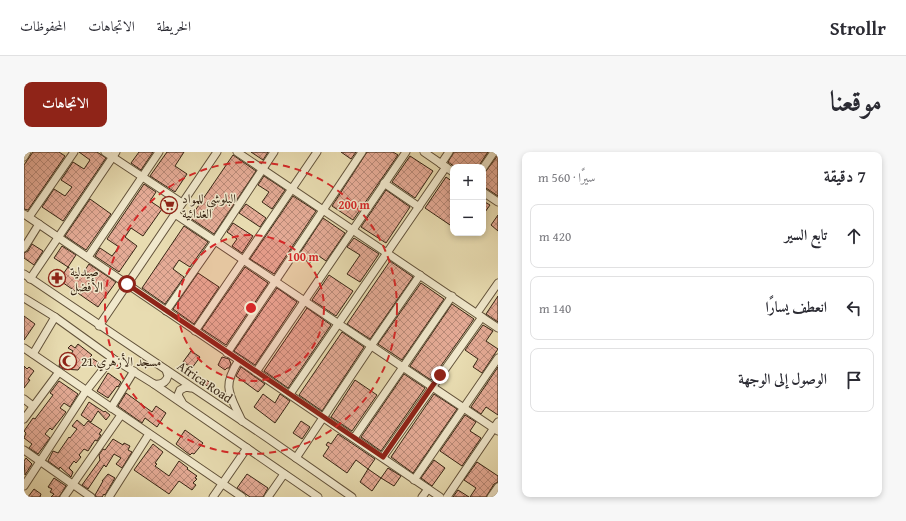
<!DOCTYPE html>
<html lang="ar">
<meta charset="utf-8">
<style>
:root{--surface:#fff;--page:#f7f7f7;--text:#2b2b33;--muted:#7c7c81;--line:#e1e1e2;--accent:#8f2418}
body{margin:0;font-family:"Gentium Book Plus",Amiri,serif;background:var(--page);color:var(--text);direction:rtl}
.controls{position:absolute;right:12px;top:12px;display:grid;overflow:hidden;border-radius:8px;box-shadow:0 2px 6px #0003}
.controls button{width:36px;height:36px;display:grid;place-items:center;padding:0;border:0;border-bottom:1px solid var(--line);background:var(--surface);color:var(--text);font:20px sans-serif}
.stop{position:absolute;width:12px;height:12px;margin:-9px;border:3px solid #8f2418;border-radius:50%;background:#fff}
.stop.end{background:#8f2418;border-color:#fff;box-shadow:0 1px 4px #0008}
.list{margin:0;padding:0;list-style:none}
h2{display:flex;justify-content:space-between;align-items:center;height:52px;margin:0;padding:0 16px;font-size:17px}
h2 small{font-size:13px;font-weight:400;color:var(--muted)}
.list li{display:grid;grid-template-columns:26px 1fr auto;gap:12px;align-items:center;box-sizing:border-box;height:64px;margin:0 8px 8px;padding:0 8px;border:1px solid var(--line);border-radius:8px}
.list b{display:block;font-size:15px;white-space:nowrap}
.list em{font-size:13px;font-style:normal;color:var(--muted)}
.icon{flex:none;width:22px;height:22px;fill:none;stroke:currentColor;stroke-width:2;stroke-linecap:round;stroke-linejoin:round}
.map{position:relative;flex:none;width:474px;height:345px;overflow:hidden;direction:ltr;border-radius:8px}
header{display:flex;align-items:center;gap:24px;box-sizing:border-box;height:56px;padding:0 20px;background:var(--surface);border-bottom:1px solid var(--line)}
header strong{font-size:19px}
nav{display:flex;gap:22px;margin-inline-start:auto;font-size:14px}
.intro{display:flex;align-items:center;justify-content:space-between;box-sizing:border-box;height:96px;padding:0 24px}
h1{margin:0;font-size:28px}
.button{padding:10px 18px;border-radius:8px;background:var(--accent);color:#fff;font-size:14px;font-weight:700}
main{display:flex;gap:24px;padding:0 24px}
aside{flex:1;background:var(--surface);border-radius:8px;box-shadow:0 2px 6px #0003}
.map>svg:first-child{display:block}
</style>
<header>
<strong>Strollr</strong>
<nav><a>الخريطة</a><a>الاتجاهات</a><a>المحفوظات</a></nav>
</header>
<div class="intro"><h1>موقعنا</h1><a class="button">الاتجاهات</a></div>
<main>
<aside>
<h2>7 دقيقة<small>سيرًا · 560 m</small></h2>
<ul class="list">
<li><svg class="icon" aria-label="ahead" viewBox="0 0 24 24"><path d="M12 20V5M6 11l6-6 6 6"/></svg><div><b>تابع السير</b></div><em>420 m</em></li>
<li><svg class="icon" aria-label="left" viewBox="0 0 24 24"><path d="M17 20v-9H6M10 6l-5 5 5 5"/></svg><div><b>انعطف يسارًا</b></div><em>140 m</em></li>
<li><svg class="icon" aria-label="arrive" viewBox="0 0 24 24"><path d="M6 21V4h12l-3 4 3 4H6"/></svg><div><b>الوصول إلى الوجهة</b></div></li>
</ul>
</aside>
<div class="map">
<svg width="474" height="345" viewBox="0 0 474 345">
<defs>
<pattern id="building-cross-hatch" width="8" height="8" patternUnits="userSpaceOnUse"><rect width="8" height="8" fill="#e5ab96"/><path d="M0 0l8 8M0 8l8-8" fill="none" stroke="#ba8b79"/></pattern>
</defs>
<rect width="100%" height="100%" fill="#e8dcb1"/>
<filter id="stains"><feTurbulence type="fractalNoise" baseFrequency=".005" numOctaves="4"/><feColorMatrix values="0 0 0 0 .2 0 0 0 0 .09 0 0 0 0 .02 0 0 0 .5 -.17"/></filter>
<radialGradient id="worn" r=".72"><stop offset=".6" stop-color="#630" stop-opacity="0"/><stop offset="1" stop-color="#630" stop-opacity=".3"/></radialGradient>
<g fill="url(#building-cross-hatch)" stroke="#372514">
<path d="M9 0H35L41 4 4 58 0 57V13Z"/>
<path d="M55 0H73L82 6 39 69 18 55 30 37 41 44 48 35 37 28 49 10 60 17 66 8Z"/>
<path d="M115 0H129L117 18 107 11Z"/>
<path d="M143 0H160L151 14 163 22 151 40 126 24Z"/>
<path d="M227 0H244L239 8Z"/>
<path d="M317 0H332L327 7Z"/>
<path d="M343 0H369L374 3 329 68 308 54Z"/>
<path d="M430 0H464L454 15H431L424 10Z"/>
<path d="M209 3 232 19 190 82 166 66Z"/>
<path d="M474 3V44L459 34V23Z"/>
<path d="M386 4 409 19 391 46 368 30Z"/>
<path d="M240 24 261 38 248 57 238 50 245 40 234 33Z"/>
<path d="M422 25 429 30V75L401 56Z"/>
<path d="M120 32 132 40 126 49 138 57 119 84 107 76 101 85 113 94 95 120 71 104 76 96 88 104 95 95 83 87Z"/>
<path d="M362 38 386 55 362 91 337 75Z"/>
<path d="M269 44 292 59 250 122 226 107Z"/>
<path d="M66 47 87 62 62 98 41 84Z"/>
<path d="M459 49 466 53 459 63Z"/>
<path d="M222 52 242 66 236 75 215 61Z"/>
<path d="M474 63V79L467 73Z"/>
<path d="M299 66 321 81 302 109 292 102 286 111 274 104Z"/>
<path d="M209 71 229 84 218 101 208 94 213 87 203 80Z"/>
<path d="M160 74 184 90 166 115 155 108 149 117 160 125 141 152 118 136Z"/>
<path d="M330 86 355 102 336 130 323 122 336 103 323 95Z"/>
<path d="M8 92 19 99 10 113 0 106V101L4 99Z"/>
<path d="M38 94 52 103 44 115 30 106Z"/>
<path d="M366 109 389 125 346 187 323 172Z"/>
<path d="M65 112 92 130 74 155 35 128 44 115 57 124Z"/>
<path d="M221 115 244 131 202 193 178 177Z"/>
<path d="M174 121 195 135 170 172 149 157Z"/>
<path d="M305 123 329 139 312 164 288 148Z"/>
<path d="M397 131 420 147 378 208 354 192Z"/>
<path d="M253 136 273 150 231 213 210 199Z"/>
<path d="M474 144V170L462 162Z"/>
<path d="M428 152 450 167 407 228 386 214Z"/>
<path d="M283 156 307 173 264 236 240 219Z"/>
<path d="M0 164 11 172 0 188Z"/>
<path d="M459 173 469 179 462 189 474 197 458 221 449 215 454 207 441 198Z"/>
<path d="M318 180 340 195 298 259 275 243Z"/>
<path d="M54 192 68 203 66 205 77 212 74 216 64 209 61 213 59 211 54 218 39 217 35 214 36 210 40 211 41 203 46 204 49 199 44 196 47 193 51 196Z"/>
<path d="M167 199 176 205 168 216 159 210Z"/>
<path d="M198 205 205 207 207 212 205 216H203L201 218 194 213Z"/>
<path d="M0 214 3 217 5 215 10 219 4 227 6 228 0 236Z"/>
<path d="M217 215 241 232 234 240 212 224Z"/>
<path d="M474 215V263L462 255 457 262 447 255Z"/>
<path d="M84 221 97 230 94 235 93 234 84 246 73 239Z"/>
<path d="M380 222 401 236 357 299 337 285Z"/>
<path d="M182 228 191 233 189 237 180 232Z"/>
<path d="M331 228 353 243 328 279 307 265Z"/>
<path d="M35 229 54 242 46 255 40 251 36 256 42 260 28 278 26 276 21 282 26 286 14 302 5 296 8 292 0 286 2 281 0 279 9 266 11 267 29 243 26 241Z"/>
<path d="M102 241 128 260 132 254 142 261 133 275 121 266 118 271 94 254Z"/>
<path d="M239 242 251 251 256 242 266 249 251 271 230 255Z"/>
<path d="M410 242 433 257 389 321 367 305Z"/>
<path d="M65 250 80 260 81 259 86 263 82 268 74 259 67 270 57 263Z"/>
<path d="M441 263 452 270 446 279 457 286 438 314 416 299Z"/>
<path d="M53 268 60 274 64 269 78 278 75 282 77 283 73 289 71 288 64 299 60 297 55 303 57 305 52 311 50 309 45 316 49 320 47 325 36 315 35 317 24 309 29 299 34 301 45 285 46 286 53 277 48 274Z"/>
<path d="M277 269 286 275 278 287 269 281Z"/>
<path d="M161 278 179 291 170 302 168 301 166 303 152 292Z"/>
<path d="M314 282 351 307 344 317 332 308 323 321 299 304 305 295 302 293 304 290 307 292Z"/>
<path d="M89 287 99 293 100 291 106 294 104 298 108 300 98 316 92 312 97 306 90 302 82 315 80 313 64 337 58 333 76 308 75 303 79 297 81 298Z"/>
<path d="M129 292 139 300 131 311 133 312 131 314 145 324 155 309 164 316 163 317 173 324 171 326 173 327 169 331 172 333 168 338 155 329 145 342 110 318Z"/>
<path d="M2 306 8 312 1 323 0 309Z"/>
<path d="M410 308 421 316 408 334 397 326Z"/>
<path d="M453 310 474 324V330L470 332 462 345H446L452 336 440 328Z"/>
<path d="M364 316 377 324 370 334 357 326Z"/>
<path d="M344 317 357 326 348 339 336 330Z"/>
<path d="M84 322 91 326 81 343 80 342 78 345H72L71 343 79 329H78Z"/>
<path d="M223 322 244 336 239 345H226L213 336Z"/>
<path d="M30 326 42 334 35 345H27L30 342 26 340 28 337 24 335Z"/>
<path d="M10 337 17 342 16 345H4Z"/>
<path d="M434 338 445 345H429Z"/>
</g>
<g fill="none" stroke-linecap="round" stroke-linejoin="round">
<g stroke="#63533b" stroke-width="9">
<g id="minor">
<path d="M81 0 158 51"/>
<path d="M213 0 474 176"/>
<path d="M400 0 429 20"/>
<path d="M0 5 3 0"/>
<path d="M417 12 425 0"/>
<path d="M459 16 470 0"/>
<path d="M360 31 395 55"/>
<path d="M459 40 474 50"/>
<path d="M0 62 416 345"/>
<path d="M151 62 474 279"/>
<path d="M5 65 50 0"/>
<path d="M0 96 15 72"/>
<path d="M64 105 135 0"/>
<path d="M0 122 242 285 328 345"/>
<path d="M6 127 92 0"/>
<path d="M0 146 31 165 88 206 130 232 294 345"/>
<path d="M142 159 191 89 250 0"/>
<path d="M453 161 474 131"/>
<path d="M75 174 193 0"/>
<path d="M171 179 293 0"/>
<path d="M0 196 218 345"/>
<path d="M203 201 338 0"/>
<path d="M9 202 31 165"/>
<path d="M215 208C197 236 206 242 218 269"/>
<path d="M232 220 382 0"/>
<path d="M130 232C137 233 142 231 144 224L142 218"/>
<path d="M266 242 422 15"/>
<path d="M0 247 9 254"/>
<path d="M158 250 154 243 156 238 162 235 167 236"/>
<path d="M87 256 110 219"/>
<path d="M0 267 35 220"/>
<path d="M330 286 428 144"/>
<path d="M0 298 67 345"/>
<path d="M359 305 458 165"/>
<path d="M272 306 347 194 396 123"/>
<path d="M390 328 474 206"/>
<path d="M0 334 62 239 88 206"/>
<path d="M40 345 97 263"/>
<path d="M85 345 125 282"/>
<path d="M189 345 223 296"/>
<path d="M244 345 260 322"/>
<path d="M398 345 404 337"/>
<path d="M423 345 474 270"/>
<path d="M467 345 474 335"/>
</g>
</g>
<use href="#minor" stroke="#f0e8cc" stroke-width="7"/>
</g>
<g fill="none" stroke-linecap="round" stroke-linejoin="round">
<path stroke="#8f2418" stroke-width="5" d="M103 132 359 305 416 223"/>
</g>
<circle cx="227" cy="156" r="73" fill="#d62828" fill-opacity=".12"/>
<g fill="none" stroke="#d62828" stroke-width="2" stroke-dasharray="7 5">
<circle cx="227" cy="156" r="73"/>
<circle cx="227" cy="156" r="146"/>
</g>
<defs>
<g id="supermarket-ring" transform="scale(0.9)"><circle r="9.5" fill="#f0e8cc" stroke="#8f2418" stroke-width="1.5"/><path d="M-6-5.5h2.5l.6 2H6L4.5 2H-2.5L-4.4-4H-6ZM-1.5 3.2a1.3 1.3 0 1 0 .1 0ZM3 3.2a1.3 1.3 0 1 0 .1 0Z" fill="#8f2418"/></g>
<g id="pharmacy-ring" transform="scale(0.9)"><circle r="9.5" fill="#f0e8cc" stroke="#8f2418" stroke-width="1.5"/><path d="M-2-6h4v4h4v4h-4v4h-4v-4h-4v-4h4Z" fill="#8f2418"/></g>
<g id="mosque-ring" transform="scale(0.9)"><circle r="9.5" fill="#f0e8cc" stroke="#8f2418" stroke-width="1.5"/><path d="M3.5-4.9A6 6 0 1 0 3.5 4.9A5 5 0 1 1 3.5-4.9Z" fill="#8f2418"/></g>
</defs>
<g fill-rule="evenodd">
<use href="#supermarket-ring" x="145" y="53"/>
<use href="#pharmacy-ring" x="33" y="126"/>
<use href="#mosque-ring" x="44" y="209"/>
</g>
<g text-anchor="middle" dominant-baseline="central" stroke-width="3" stroke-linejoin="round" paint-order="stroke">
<g font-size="13" fill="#372514" stroke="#f0e8cc" text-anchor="start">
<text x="158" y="46">البلوشي للمواد<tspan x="158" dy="15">الغدائية</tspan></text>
<text x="46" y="119">صيدلية<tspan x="46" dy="15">الأفضل</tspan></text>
<text x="57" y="209">مسجد الأزهري 21</text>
</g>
<g font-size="13" fill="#372514" stroke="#f0e8cc">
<text transform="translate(181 230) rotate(34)">Africa Road</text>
</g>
</g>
<circle cx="227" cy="156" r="6" fill="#d62828" stroke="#f0e8cc" stroke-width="2"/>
<g font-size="12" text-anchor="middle" font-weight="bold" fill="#d62828" stroke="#f0e8cc" stroke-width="3" stroke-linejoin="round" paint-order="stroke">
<text x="330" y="57">200 m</text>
<text x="279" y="109">100 m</text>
</g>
<rect width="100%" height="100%" filter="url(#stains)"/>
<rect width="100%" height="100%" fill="url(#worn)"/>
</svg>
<div class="controls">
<button>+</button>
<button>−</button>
</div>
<div class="stop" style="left:103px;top:132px"></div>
<div class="stop end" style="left:416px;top:223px"></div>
</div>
</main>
